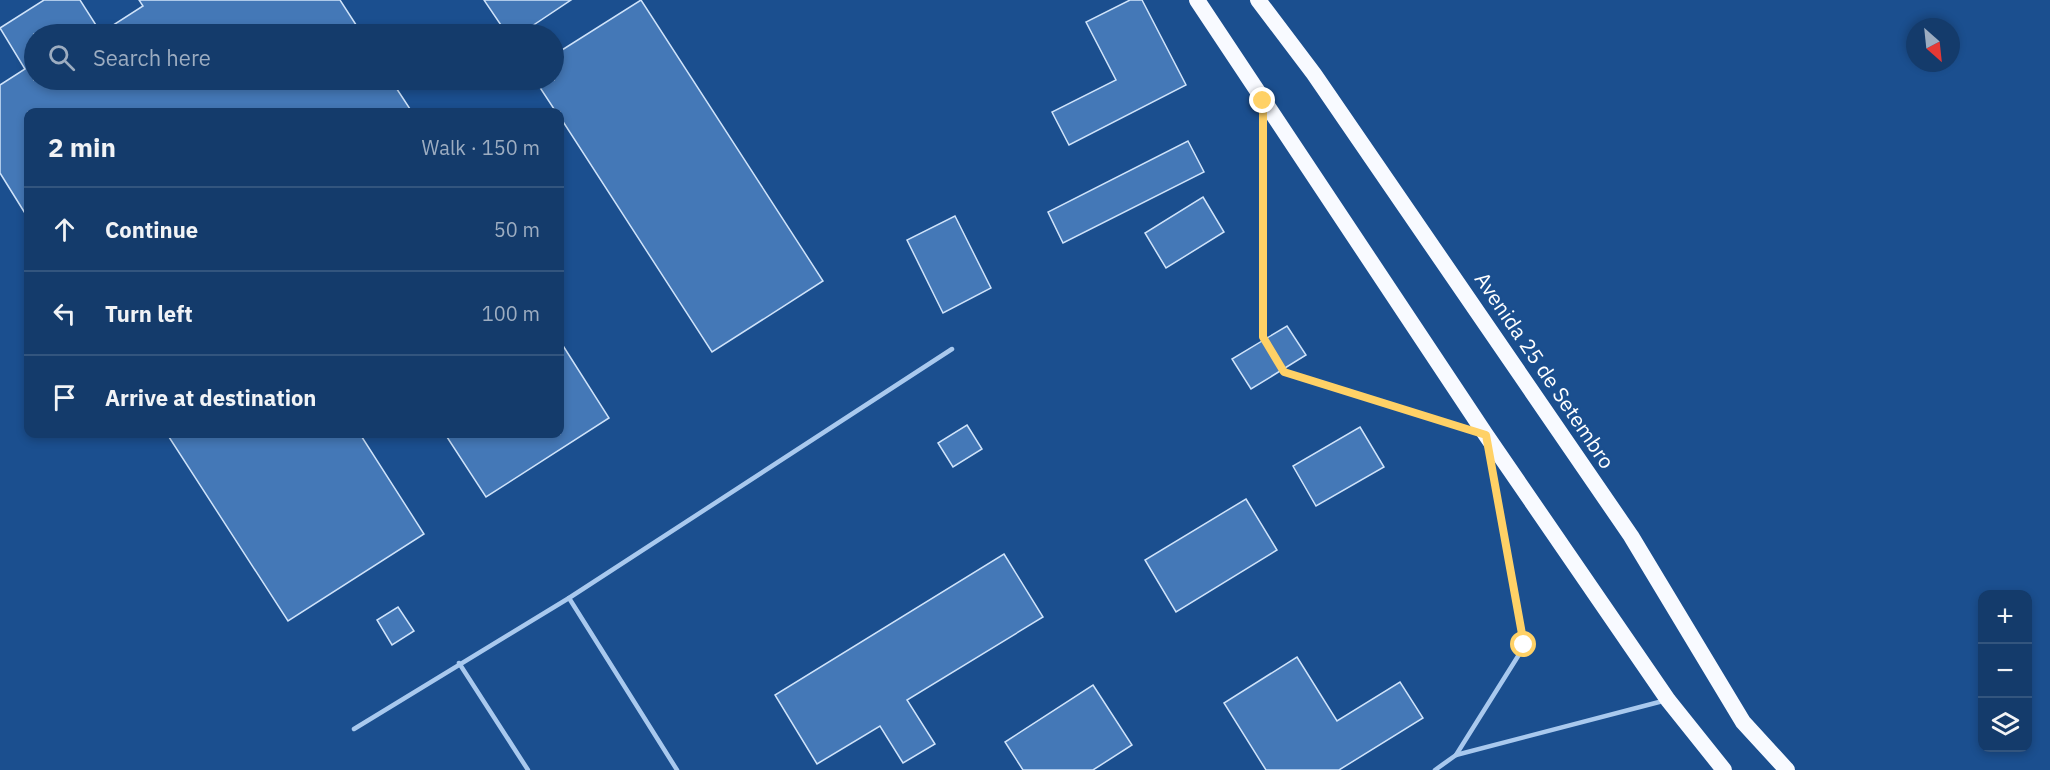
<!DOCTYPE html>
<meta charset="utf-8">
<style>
:root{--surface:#143b6b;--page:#1d4271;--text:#f1f3f6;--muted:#9dadc1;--line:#33557e}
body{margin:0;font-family:"IBM Plex Sans",sans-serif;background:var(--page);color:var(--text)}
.controls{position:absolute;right:18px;bottom:18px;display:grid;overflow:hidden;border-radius:12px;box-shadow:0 3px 9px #0003}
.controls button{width:54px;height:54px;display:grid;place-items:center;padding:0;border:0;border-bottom:2px solid var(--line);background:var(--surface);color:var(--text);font:30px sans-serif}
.compass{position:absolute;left:1906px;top:18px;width:54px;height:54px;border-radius:50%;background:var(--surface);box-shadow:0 3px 9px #0003;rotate:153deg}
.stop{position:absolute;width:18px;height:18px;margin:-14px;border:4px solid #ffd166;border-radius:50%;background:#fff}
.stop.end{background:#ffd166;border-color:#fff;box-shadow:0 2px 6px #0008}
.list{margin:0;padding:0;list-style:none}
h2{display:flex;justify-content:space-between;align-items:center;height:78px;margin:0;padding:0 24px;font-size:26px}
h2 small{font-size:20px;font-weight:400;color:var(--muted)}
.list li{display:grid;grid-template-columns:39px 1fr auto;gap:18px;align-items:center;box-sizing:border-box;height:84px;padding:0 24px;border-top:2px solid var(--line)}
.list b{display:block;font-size:22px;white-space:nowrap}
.list em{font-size:20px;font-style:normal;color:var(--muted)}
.icon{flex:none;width:33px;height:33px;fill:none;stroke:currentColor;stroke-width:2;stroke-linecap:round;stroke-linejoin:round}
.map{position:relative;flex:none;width:2050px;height:770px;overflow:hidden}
.search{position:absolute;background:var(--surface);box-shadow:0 3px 9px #0003;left:24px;top:24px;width:540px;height:66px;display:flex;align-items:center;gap:15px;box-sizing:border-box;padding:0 21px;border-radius:33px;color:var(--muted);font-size:22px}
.panel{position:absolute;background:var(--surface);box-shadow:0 3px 9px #0003;left:24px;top:108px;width:540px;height:330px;border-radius:12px}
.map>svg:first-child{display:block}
</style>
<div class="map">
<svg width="2050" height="770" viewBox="0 0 2050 770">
<rect width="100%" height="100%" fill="#1b4f8f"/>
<g fill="#4478b7" stroke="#cfe3fa" stroke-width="1.5">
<path d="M44 0H80L101 33 143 6 139 0H340L362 34H34V80H391L412 112H28V218L0 173V85L25 69 0 28Z"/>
<path d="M484 0H571L520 34H507Z"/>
<path d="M641 0 823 281 712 352 560 117V112H556L535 80H554V55Z"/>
<path d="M1130 0H1142L1186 85 1069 145 1052 112 1116 80 1086 22Z"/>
<path d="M1188 141 1204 172 1063 243 1048 212Z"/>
<path d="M1203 197 1224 232 1166 268 1145 233Z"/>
<path d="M955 216 991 288 943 313 907 240Z"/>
<path d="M1287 326 1306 355 1251 389 1232 359Z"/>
<path d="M560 341 609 418 486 497 445 434H560Z"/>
<path d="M967 425 982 449 953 467 938 443Z"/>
<path d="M1360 427 1384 467 1316 506 1293 466Z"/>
<path d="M167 434H360L424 534 288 621Z"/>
<path d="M1246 499 1277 550 1176 612 1145 560Z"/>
<path d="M1004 554 1043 617 907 700 935 744 903 763 880 726 817 764 775 695Z"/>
<path d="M398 607 414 631 392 645 377 620Z"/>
<path d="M1297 657 1337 721 1400 682 1423 718 1339 770H1266L1224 703Z"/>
<path d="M1093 685 1132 745 1093 770H1023L1005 742Z"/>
</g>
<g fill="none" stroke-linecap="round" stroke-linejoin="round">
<g stroke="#a9c9ee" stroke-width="4.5">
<path d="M1263 110V337L1284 372 1479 433"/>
<path d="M569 598 677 770"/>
<path d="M459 663 528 770"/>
<path d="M354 729 569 598 952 349"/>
<path d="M1456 755 1525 645 1489 451"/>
<path d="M1435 770 1456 755 1663 701"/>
</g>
<g stroke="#f8faff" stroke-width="16">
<path d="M1197 0 1486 435 1668 700 1724 770"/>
<path d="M1258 0 1314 74 1631 536 1743 722 1787 770"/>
</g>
</g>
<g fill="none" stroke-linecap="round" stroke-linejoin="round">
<path stroke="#ffd166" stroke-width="8" d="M1263 101V337L1284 372 1486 435 1524 645"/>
</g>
<g text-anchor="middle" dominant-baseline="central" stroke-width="4.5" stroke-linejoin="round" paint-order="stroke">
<g font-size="21" fill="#fff" stroke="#1b4f8f">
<text transform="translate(1545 370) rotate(56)">Avenida 25 de Setembro</text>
</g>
</g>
</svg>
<div class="controls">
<button>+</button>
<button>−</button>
<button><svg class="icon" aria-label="layers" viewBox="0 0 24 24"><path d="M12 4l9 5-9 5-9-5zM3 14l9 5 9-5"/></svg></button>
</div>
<svg class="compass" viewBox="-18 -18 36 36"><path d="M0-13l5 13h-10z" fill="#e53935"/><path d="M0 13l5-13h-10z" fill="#9dadc1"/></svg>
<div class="stop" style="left:1524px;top:645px"></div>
<div class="stop end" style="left:1263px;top:101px"></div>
<div class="search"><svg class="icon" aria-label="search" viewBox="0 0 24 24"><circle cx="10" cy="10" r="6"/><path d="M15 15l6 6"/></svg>Search here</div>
<section class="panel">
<h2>2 min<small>Walk · 150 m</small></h2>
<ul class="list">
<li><svg class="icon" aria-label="ahead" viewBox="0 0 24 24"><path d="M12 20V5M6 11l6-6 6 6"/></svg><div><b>Continue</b></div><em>50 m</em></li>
<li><svg class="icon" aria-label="left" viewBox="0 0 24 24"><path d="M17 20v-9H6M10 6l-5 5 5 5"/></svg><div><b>Turn left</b></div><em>100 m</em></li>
<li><svg class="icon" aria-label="arrive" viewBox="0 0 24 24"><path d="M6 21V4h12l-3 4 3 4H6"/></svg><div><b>Arrive at destination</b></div></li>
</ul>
</section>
</div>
